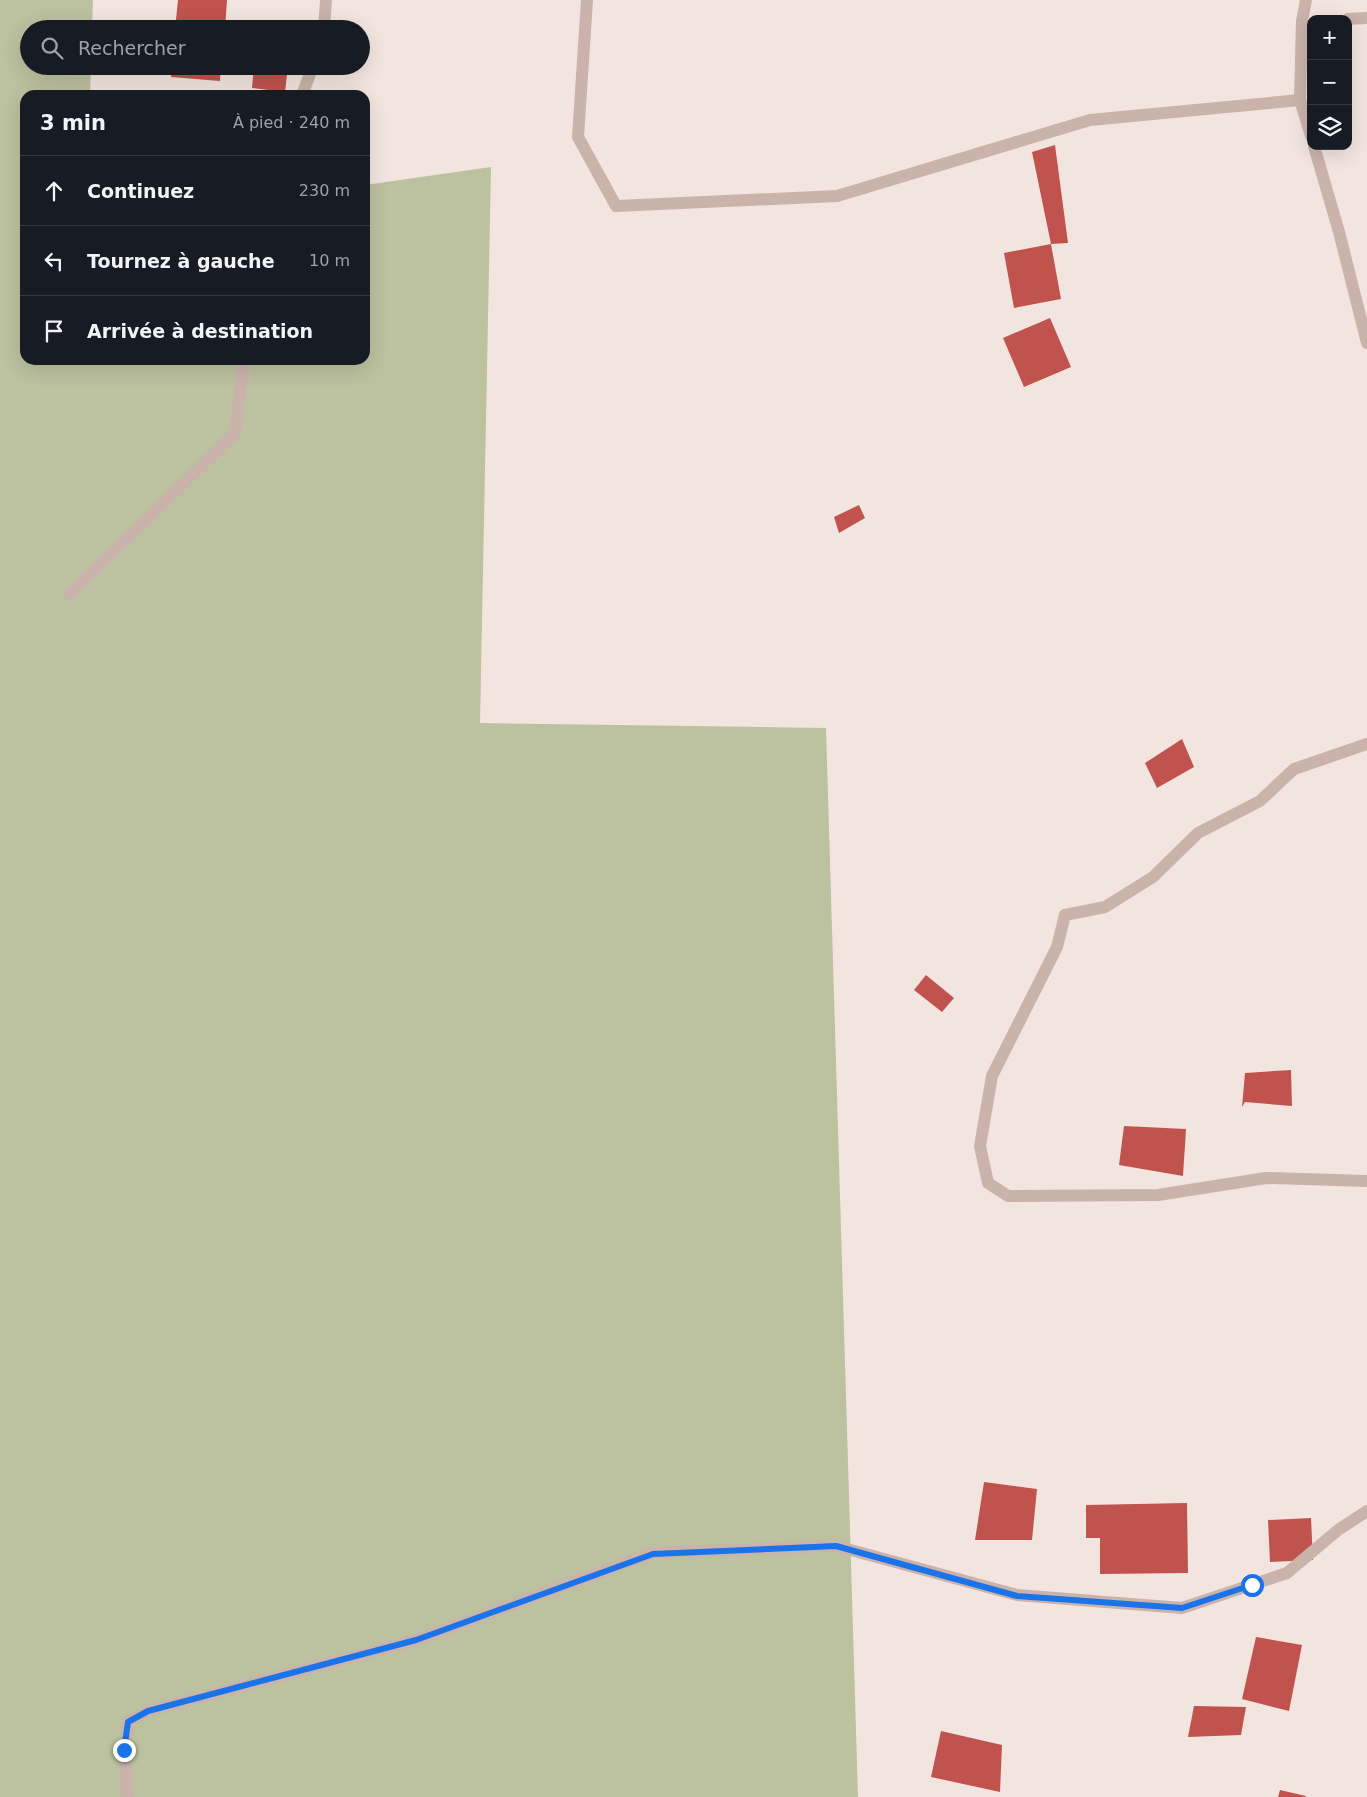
<!DOCTYPE html>
<html lang="fr">
<meta charset="utf-8">
<style>
:root{--surface:#171b24;--page:#242831;--text:#f1f3f6;--muted:#9ea1a6;--line:#363941}
body{margin:0;font-family:"DejaVu Sans",sans-serif;background:var(--page);color:var(--text)}
.controls{position:absolute;right:15px;top:15px;display:grid;overflow:hidden;border-radius:10px;box-shadow:0 5px 20px #0002}
.controls button{width:45px;height:45px;display:grid;place-items:center;padding:0;border:0;border-bottom:1px solid var(--line);background:var(--surface);color:var(--text);font:25px sans-serif}
.stop{position:absolute;width:15px;height:15px;margin:-11px;border:4px solid #1a73e8;border-radius:50%;background:#fff}
.stop.end{background:#1a73e8;border-color:#fff;box-shadow:0 1px 5px #0008}
.list{margin:0;padding:0;list-style:none}
h2{display:flex;justify-content:space-between;align-items:center;height:65px;margin:0;padding:0 20px;font-size:21px}
h2 small{font-size:16px;font-weight:400;color:var(--muted)}
.list li{display:grid;grid-template-columns:32px 1fr auto;gap:15px;align-items:center;box-sizing:border-box;height:70px;padding:0 20px;border-top:1px solid var(--line)}
.list b{display:block;font-size:19px;white-space:nowrap}
.list em{font-size:16px;font-style:normal;color:var(--muted)}
.icon{flex:none;width:28px;height:28px;fill:none;stroke:currentColor;stroke-width:2;stroke-linecap:round;stroke-linejoin:round}
.map{position:relative;flex:none;width:1367px;height:1797px;overflow:hidden}
.search{position:absolute;background:var(--surface);box-shadow:0 5px 20px #0002;left:20px;top:20px;width:350px;height:55px;display:flex;align-items:center;gap:12px;box-sizing:border-box;padding:0 18px;border-radius:28px;color:var(--muted);font-size:19px}
.panel{position:absolute;background:var(--surface);box-shadow:0 5px 20px #0002;left:20px;top:90px;width:350px;height:275px;border-radius:15px}
.map>svg:first-child{display:block}
</style>
<div class="map">
<svg width="1367" height="1797" viewBox="0 0 1367 1797">
<rect width="100%" height="100%" fill="#f2e5df"/>
<path fill="#bcc19f" d="M0 0H93L92 29H29V66H91L90 95H25V360H365V185L491 167 480 723 826 728 858 1797H0Z"/>
<g fill="#c1534e">
<path d="M178 0H227L225 29H175Z"/>
<path d="M172 66H221L220 81 171 77Z"/>
<path d="M254 66H288L285 92 252 88Z"/>
<path d="M1055 145 1068 243 1051 244 1061 299 1014 308 1004 253 1051 244 1032 152Z"/>
<path d="M1050 318 1071 367 1024 387 1003 338Z"/>
<path d="M859 505 865 518 839 533 834 517Z"/>
<path d="M1182 739 1194 767 1157 788 1145 763Z"/>
<path d="M926 975 954 998 942 1012 914 990Z"/>
<path d="M1291 1070 1292 1106 1245 1102 1242 1107 1245 1073Z"/>
<path d="M1124 1126 1186 1129 1183 1176 1119 1165Z"/>
<path d="M984 1482 1037 1489 1032 1540H975Z"/>
<path d="M1187 1503 1188 1573 1100 1574V1538H1086V1505Z"/>
<path d="M1311 1518 1313 1560 1270 1562 1268 1520Z"/>
<path d="M1256 1637 1302 1645 1289 1711 1242 1699Z"/>
<path d="M1194 1706 1246 1707 1241 1735 1188 1737Z"/>
<path d="M941 1731 1002 1745 1000 1792 931 1777Z"/>
<path d="M1280 1790 1306 1796 1305 1797H1278Z"/>
</g>
<g fill="none" stroke-linecap="round" stroke-linejoin="round">
<g stroke="#cab3ab" stroke-width="12">
<path d="M587 0 578 137 616 206 837 196 1090 120 1300 100"/>
<path d="M1306 0 1302 21 1300 100 1311 136"/>
<path d="M1348 19 1367 18"/>
<path d="M324 29 326 0"/>
<path d="M302 95 313 66"/>
<path d="M1314 146 1339 232 1367 343"/>
<path d="M70 594 235 433 244 360"/>
<path d="M1367 744 1294 769 1260 801 1198 833 1153 877 1105 907 1065 915 1057 947 992 1076 980 1146 988 1183 1008 1196 1158 1195 1266 1178 1367 1181"/>
<path d="M127 1797 124 1749 128 1722 148 1711 416 1640 653 1553 836 1546 1017 1595 1182 1608 1287 1573 1338 1530 1367 1511"/>
</g>
</g>
<g fill="none" stroke-linecap="round" stroke-linejoin="round">
<path stroke="#1a73e8" stroke-width="6" d="M124 1750 128 1722 148 1711 416 1640 653 1554 836 1546 1017 1596 1182 1608 1252 1585"/>
</g>
</svg>
<div class="controls">
<button>+</button>
<button>−</button>
<button><svg class="icon" aria-label="layers" viewBox="0 0 24 24"><path d="M12 4l9 5-9 5-9-5zM3 14l9 5 9-5"/></svg></button>
</div>
<div class="stop" style="left:1252px;top:1585px"></div>
<div class="stop end" style="left:124px;top:1750px"></div>
<div class="search"><svg class="icon" aria-label="search" viewBox="0 0 24 24"><circle cx="10" cy="10" r="6"/><path d="M15 15l6 6"/></svg>Rechercher</div>
<section class="panel">
<h2>3 min<small>À pied · 240 m</small></h2>
<ul class="list">
<li><svg class="icon" aria-label="ahead" viewBox="0 0 24 24"><path d="M12 20V5M6 11l6-6 6 6"/></svg><div><b>Continuez</b></div><em>230 m</em></li>
<li><svg class="icon" aria-label="left" viewBox="0 0 24 24"><path d="M17 20v-9H6M10 6l-5 5 5 5"/></svg><div><b>Tournez à gauche</b></div><em>10 m</em></li>
<li><svg class="icon" aria-label="arrive" viewBox="0 0 24 24"><path d="M6 21V4h12l-3 4 3 4H6"/></svg><div><b>Arrivée à destination</b></div></li>
</ul>
</section>
</div>
